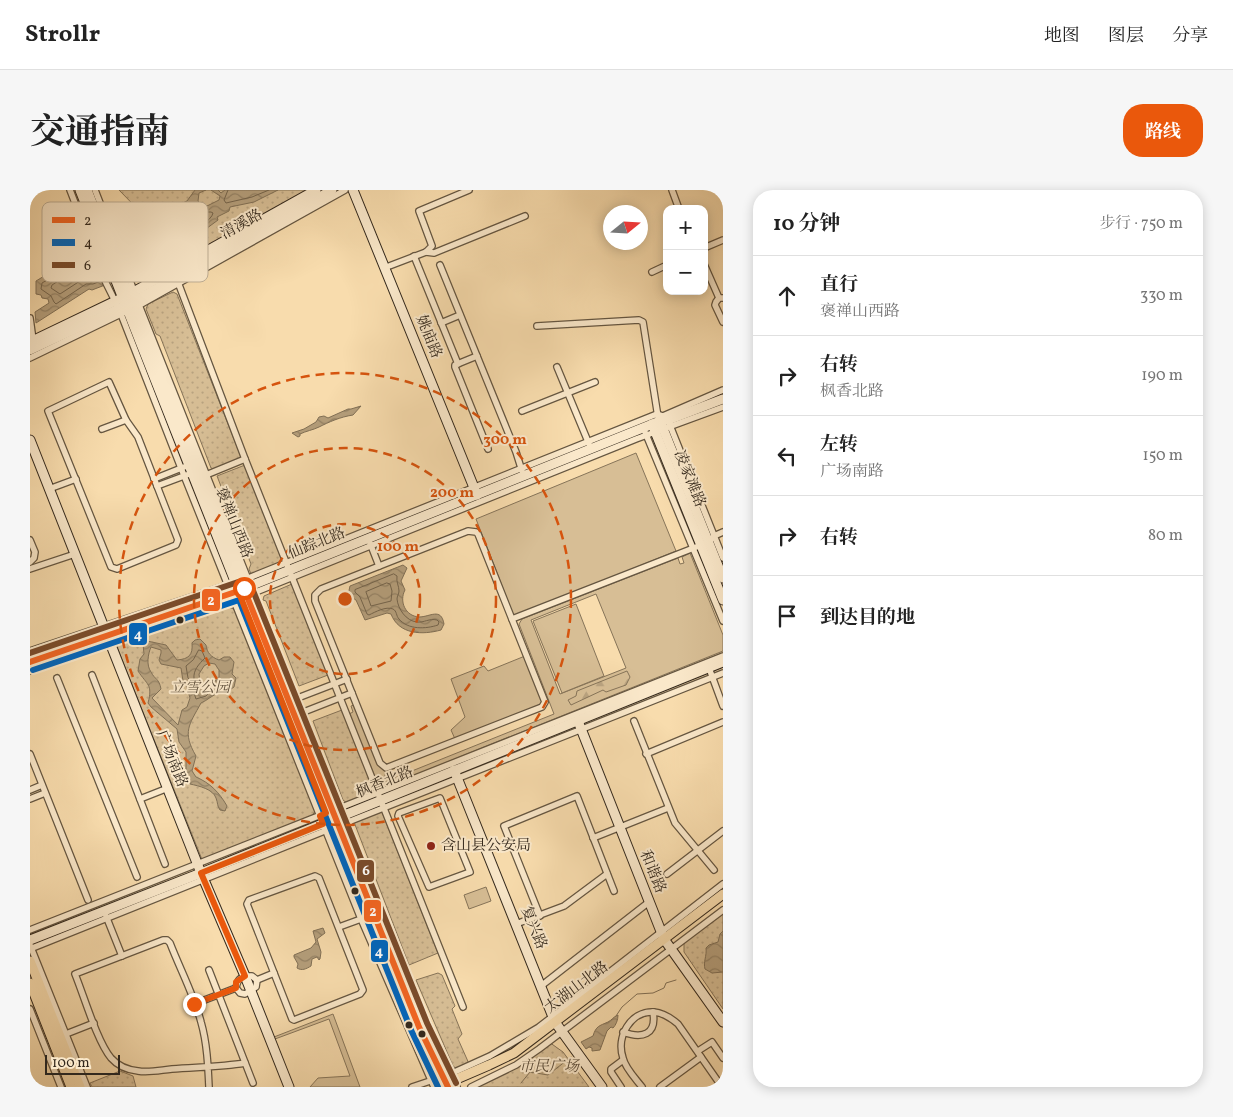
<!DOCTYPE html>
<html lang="zh">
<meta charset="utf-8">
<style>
:root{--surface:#fff;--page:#f6f6f6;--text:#222;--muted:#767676;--line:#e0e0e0;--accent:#ea580c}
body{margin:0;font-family:Vollkorn,"Noto Serif SC",serif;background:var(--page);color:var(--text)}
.controls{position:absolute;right:15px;top:15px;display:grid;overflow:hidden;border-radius:10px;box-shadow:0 2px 12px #0003}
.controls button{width:45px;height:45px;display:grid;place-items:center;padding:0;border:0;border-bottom:1px solid var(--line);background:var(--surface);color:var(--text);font:25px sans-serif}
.compass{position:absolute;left:573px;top:15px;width:45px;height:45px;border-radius:50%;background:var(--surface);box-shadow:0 2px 12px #0003;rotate:72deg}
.scale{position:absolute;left:15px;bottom:12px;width:75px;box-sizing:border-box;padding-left:5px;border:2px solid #34291d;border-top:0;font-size:14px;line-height:18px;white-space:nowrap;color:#34291d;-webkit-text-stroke:4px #fae8ca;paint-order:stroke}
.stop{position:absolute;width:15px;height:15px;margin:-11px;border:4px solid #ea580c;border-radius:50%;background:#fff}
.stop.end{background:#ea580c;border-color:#fff;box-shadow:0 1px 5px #0008}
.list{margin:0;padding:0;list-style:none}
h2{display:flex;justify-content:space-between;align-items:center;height:65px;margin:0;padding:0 20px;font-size:21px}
h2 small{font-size:16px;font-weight:400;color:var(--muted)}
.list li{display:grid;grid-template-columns:32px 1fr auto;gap:15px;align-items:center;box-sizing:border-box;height:80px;padding:0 20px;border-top:1px solid var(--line)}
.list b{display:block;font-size:19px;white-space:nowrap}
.list p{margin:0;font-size:16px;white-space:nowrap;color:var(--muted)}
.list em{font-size:16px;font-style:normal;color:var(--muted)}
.icon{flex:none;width:28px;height:28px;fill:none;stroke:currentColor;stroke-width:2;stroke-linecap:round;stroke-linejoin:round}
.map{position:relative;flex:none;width:693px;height:897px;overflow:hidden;border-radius:20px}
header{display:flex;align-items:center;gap:30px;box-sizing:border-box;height:70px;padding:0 25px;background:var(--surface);border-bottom:1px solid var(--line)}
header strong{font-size:24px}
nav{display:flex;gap:28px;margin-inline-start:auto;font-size:18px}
.intro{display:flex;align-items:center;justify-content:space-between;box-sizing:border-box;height:120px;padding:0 30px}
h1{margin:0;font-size:35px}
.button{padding:12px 22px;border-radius:20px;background:var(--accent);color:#fff;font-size:18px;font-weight:700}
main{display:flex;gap:30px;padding:0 30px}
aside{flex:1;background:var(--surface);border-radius:20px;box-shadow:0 2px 12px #0003}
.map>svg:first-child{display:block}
</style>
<header>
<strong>Strollr</strong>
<nav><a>地图</a><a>图层</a><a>分享</a></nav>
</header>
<div class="intro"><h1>交通指南</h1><a class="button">路线</a></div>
<main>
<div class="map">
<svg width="693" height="897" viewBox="0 0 693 897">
<defs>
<pattern id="forest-firs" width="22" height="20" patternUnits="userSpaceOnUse" patternTransform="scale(1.25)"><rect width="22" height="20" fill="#d7be95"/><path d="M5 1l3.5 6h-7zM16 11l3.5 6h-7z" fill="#b9a380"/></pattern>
<pattern id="park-dots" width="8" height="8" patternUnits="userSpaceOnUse" patternTransform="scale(1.25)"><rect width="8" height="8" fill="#d7be95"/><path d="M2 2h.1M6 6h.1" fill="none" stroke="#b9a380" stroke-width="1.8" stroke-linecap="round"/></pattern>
<pattern id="water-waves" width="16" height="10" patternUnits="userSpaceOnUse" patternTransform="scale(1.25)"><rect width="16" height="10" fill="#b59f7c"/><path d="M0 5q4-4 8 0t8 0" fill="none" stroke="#948265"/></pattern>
</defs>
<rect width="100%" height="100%" fill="#f8dcad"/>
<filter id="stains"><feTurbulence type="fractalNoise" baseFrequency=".004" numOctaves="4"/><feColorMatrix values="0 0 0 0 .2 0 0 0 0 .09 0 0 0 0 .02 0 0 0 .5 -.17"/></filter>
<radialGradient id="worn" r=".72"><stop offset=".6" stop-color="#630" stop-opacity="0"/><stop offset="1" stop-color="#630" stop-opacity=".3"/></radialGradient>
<g fill="#d7be95" stroke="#867459" fill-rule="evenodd">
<path d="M606 263 646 361 486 426 483 424 446 329Z"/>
<path d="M660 363 693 445V461L350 599 319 524 323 522 321 516 324 515 348 575 356 580 355 586 350 589 352 593 524 524 489 434 492 429 648 368 650 374 654 373 652 367ZM566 404 596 478 530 504 501 430Z"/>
<path d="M546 414 574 486 532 503 503 431Z"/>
<path d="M495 466 513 510 512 515 425 549 421 540 435 527 421 489 454 476 458 481Z"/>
<path d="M456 697 461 711 439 719 434 705Z"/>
<path d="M303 824 330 897H280L288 888 320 886 299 829 245 849 244 847Z"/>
</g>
<path fill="url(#forest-firs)" stroke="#867459" d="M597 481 600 487 596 495 576 502 573 500 541 515 538 510 546 506 547 501Z"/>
<g fill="url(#park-dots)" stroke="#867459">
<path d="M89 0H286L143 80 105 90 93 59 127 39Z"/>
<path d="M143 102 147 104 211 267 210 269 184 279 181 278 130 146 126 144 116 119 118 114Z"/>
<path d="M215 275 253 373 225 385 221 384 219 379 221 374 187 286Z"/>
<path d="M262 394 298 485 269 496 236 411 233 410 234 406Z"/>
<path d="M191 414 206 420 285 621 281 628 173 672 85 452Z"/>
<path d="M312 520 345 603 317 613 313 610 283 531Z"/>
<path d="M352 622 408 763 379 775 324 632Z"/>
<path d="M693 723V819L654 762V753Z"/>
<path d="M408 783 412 785 425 816 422 819 432 844 428 849 440 876 460 867 462 870 432 883 423 876 386 790Z"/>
<path d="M519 852 533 862 559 897H441L463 888Z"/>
<path d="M90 881 103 886 106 897H62L60 893Z"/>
</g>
<g fill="url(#water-waves)" stroke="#817056" fill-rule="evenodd">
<path d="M165 0H176L169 3 168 11 173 18 189 10 190 6 181 0H188L191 3 195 0H248L224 12 200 17 199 21 187 27 188 30 165 47 75 95 62 100 59 99 6 133 5 122 19 113 18 109 12 108 11 105 6 104V91L29 77 65 69 96 54 113 40 131 32 144 17 157 11ZM157 17 161 19 162 23 160 27 140 40 136 38 135 32 147 19Z"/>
<path d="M331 216 323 225C310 227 299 232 289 237 283 240 276 241 270 244V246L268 247 262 243 274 239 286 232 289 227 294 226 298 228 318 219H321Z"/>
<path d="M373 375 377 378 371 391 375 400C369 411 375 426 389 427 400 427 411 417 414 434L411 440C393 445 369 445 361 424L357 423 335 430 326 410 318 405 320 396Z"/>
<path d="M170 449 176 455C177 463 181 467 189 470L194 467H200L204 472 202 484 206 488 204 497C199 501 195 501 189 503 182 505 178 510 171 513 159 535 152 542 166 566L162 581 166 587C180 593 189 602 197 616L195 621 190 620C187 616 188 613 186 608 183 599 169 596 160 594L156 585V562L149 552 147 539 121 517 118 513C123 494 117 495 108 481L110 469 114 464 113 454 117 451 136 455 147 470C159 469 163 465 162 453L165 450ZM121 457 131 460V463L129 470 131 474 151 478 153 491 156 494 160 508 157 517 152 520 148 535 122 508 131 499C129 488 125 490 121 482 116 475 118 464 121 457ZM179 473 185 474 189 480V489L179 493 170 492 169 484 174 476Z"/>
<path d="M293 738 295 743 287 749 291 762 290 769 289 770 287 767 282 769 281 776C276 779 272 781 267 778L268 774 264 767V765L281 758 286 752 283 741Z"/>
<path d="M693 741V782L682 783 675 779C673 772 677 766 676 758L679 755 688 752 690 744Z"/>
<path d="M588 825C588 830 586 835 583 838L581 837 577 841 570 860 562 861V858L559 857 556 859 551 852 563 846C566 836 569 836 578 832 582 830 583 827 588 825Z"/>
</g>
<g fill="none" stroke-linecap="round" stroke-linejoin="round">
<g stroke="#74644c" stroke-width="1">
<path d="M198 0 194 10 196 13 222 7 239 0"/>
<path d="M126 46 130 48V52L113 61 110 60V57Z"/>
<path d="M93 61 116 44 128 38C131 40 134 44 138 45 147 46 165 29 168 22H181L183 23C181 37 114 67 99 76"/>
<path d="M65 75 31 82 12 93 11 99 21 106 24 112 26 114 56 94H63L71 91"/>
<path d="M51 85 53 86V89L30 104 21 98 22 95 33 88Z"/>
<path d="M364 384 367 386C366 392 369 396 369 401 369 404 367 406 367 409 368 419 376 431 387 432 394 433 399 428 407 430L409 432 408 435C396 439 378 440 369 429 366 426 367 421 363 419 356 416 345 422 339 425L337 424 330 407 325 402V400Z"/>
<path d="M357 393 360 394 362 401 361 411 341 416 336 402Z"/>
<path d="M169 460 172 461 175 468C169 474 163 480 164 489L161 491 158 488 156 476 163 470Z"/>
<path d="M164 494 179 499 180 502 176 506 166 509 162 497Z"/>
</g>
<g stroke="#817056" stroke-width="1">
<path d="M586 826 592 817 607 804 623 803 634 798 636 793 646 790"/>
<path d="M491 893 500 882 518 885 541 867"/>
</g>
<g stroke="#655641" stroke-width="8">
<g id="street">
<path d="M40 0 76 93 89 119 151 278 331 729 404 897"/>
<path d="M65 0 98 85 109 115 312 626 394 825 427 897"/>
<path d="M642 0 649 19"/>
<path d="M674 58 693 50"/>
<path d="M396 62 404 63 495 26"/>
<path d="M384 66 428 174"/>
<path d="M674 74 689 108"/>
<path d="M410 75 486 262 492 281"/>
<path d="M354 78 396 62 402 56 389 21 439 0"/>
<path d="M622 82 637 75"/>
<path d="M146 87 215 269 433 817"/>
<path d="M693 108H689L686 112 685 115 693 132"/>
<path d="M106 117 315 0"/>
<path d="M0 128 3 150"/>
<path d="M411 133 430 125"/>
<path d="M507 136 609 130 613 132 628 227"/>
<path d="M447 166 425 175V177L458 259"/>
<path d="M0 168 93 123"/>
<path d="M527 177 559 254"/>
<path d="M79 192 96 230 108 247 148 350 146 355 87 379 81 377 18 221Z"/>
<path d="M492 221 565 192"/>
<path d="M639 233 693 368"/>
<path d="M72 239 96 230"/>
<path d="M615 242 693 431"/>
<path d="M176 285 215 269"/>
<path d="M124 289 154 277"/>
<path d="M127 296 162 283"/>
<path d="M19 299 46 289"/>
<path d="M438 341 446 342 448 344 515 512 512 517 356 578 350 573 285 411V405L291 399Z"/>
<path d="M0 350 5 362 4 368 0 372"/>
<path d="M340 353 349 376"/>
<path d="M0 379 45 364"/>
<path d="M216 389 627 224 633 226 693 200"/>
<path d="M221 404 606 249 693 217"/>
<path d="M482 429 679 352 684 346 693 342"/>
<path d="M0 461 200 394"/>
<path d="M679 478 693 516"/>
<path d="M0 481 206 411"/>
<path d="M62 485 135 674"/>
<path d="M27 488 107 687"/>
<path d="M265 509 317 489"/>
<path d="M271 523 322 503"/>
<path d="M604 531 645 633 684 680"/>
<path d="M0 564 58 710"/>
<path d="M616 564 693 532"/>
<path d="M0 600 12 595"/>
<path d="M410 608 440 682 399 697 368 626 369 623Z"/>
<path d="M0 609 15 603"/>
<path d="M110 609 138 598"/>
<path d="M307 619 693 466"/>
<path d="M313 634 693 483"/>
<path d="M563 648 638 618"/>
<path d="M637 684 693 641"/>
<path d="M285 686 289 688 333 800 330 804 264 830 262 829 217 714 219 710Z"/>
<path d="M76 726 92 766"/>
<path d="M510 726 474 636 547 606 584 701"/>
<path d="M486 734 534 716 577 684"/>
<path d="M309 737 331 729"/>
<path d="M0 740 291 625"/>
<path d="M0 755 57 897"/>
<path d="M0 759 297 640"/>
<path d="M179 780 223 893"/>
<path d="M215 786H222L227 790 226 797 215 804 210 803 206 798C207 792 208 789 215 786Z"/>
<path d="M227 790 244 783"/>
<path d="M511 796 619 712"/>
<path d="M164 814 206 798"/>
<path d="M0 819 31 897"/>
<path d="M593 842C612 849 627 845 623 822"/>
<path d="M36 844 64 833"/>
<path d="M668 861 682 852 693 868"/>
<path d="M418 885 460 866 509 837 693 694"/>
<path d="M179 897C178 875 177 853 171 832 164 805 150 779 140 753L137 750H133L45 784C54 806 67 851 81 868 88 876 98 880 108 881 119 883 131 880 142 879 167 877 191 877 215 873"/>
<path d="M382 897 403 890"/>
<path d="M441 897 486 875 509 859 693 720"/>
<path d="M591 897 581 882V879L593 870"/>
<path d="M612 897C606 889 595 878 593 868 586 847 600 821 624 822 634 823 641 828 648 834L692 897"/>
<path d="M630 897 671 867"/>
</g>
</g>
<g stroke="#34291d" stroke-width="11">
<g id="secondary">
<path d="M50 0 341 735 383 840 411 897"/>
<path d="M57 0 389 837 418 897"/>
<path d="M323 0 447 305"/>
<path d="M0 152 98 105 286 0"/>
<path d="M0 160 101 113 302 0"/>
<path d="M630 231 693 388"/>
<path d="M622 234 693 410"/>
<path d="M0 250 171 683 215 786 259 897"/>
<path d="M0 472 220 396 630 231 638 230 693 209"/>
<path d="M548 531 634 749 693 832"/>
<path d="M424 580 525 832 572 897"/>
<path d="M0 750 171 683 693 472"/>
</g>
</g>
<g stroke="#34291d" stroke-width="11">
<g id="primary">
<path d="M0 771 50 897"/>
<path d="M0 793 41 897"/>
<path d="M408 897 459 875 484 863 693 704"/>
</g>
</g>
<use href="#street" stroke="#fae8ca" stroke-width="5.5"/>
<use href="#secondary" stroke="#fae8ca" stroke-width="9"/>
<use href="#primary" stroke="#f8dcad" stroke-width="9"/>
<g stroke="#fae8ca" stroke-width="10">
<path id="bus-1" d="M0 472 214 399 389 837 418 897"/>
</g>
<g stroke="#fae8ca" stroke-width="10">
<path id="bus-2" d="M3 480 209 410 381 840 408 897"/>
</g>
<g stroke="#fae8ca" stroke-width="10">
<path id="bus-3" d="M0 463 211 391H216L220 393 397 833 426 893"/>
</g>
<use href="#bus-1" stroke="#f26522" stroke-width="6"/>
<use href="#bus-2" stroke="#0065bd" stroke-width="6"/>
<use href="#bus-3" stroke="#7a4b2a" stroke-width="6"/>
</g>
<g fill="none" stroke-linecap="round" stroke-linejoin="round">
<path stroke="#ea580c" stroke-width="6" d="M164 814 206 798V792L215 786 171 683 293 634 290 626 296 623 211 408 217 406 214 398"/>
</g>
<g fill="none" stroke="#d6540e" stroke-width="2.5" stroke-dasharray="9 6">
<circle cx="315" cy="409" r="75"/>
<circle cx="315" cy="409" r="151"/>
<circle cx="315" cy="409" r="226"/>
</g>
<g fill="#34291d" stroke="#fae8ca" stroke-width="2">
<circle cx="150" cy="430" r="4.5"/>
<circle cx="325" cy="701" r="4.5"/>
<circle cx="379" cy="835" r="4.5"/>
<circle cx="392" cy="844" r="4.5"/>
</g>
<circle fill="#8f2418" stroke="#fae8ca" stroke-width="2" cx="401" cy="656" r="5"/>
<g text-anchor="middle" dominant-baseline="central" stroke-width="4" stroke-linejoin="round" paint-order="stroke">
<g font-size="15" fill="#34291d" stroke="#fae8ca">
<text transform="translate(212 35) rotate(-29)">清溪路</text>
<text transform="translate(398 147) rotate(68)">姚庙路</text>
<text transform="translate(659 289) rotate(68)">凌家滩路</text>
<text transform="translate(203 333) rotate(68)">褒禅山西路</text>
<text transform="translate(287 354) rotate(-22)">仙踪北路</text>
<text transform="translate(141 569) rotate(68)">广场南路</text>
<text transform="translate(355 593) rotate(-22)">枫香北路</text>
<text transform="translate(622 682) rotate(68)">和谐路</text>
<text transform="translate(503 738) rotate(68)">复兴路</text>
<text transform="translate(547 798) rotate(-37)">太湖山北路</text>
</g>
<g font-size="15" font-style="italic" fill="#5d4e3b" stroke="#fae8ca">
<text x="170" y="498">立雪公园</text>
<text x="519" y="877">市民广场</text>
</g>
<g font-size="15" fill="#34291d" stroke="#fae8ca" text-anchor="start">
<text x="411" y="656">含山县公安局</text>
</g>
</g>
<rect x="12" y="12" width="166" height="80" rx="8" fill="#fae8ca" stroke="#bfaf96" stroke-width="1"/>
<rect x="22" y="27" width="23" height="6" fill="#f26522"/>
<rect x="22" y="49" width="23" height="7" fill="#0065bd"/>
<rect x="22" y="72" width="23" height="6" fill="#7a4b2a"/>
<g font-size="14" fill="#34291d">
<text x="54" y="35">2</text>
<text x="54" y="57">4</text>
<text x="54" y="80">6</text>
</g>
<circle cx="315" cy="409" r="8" fill="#d6540e" stroke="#fae8ca" stroke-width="2.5"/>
<g font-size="15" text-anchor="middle" font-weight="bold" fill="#d6540e" stroke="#fae8ca" stroke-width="4" stroke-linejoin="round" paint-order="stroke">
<text x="475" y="254">300 m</text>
<text x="422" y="307">200 m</text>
<text x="368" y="361">100 m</text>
</g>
<g stroke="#fae8ca" stroke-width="2">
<rect x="171" y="398" width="20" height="24" rx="5" fill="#f26522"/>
<rect x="98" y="432" width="20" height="24" rx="5" fill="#0065bd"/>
<rect x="326" y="669" width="19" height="24" rx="5" fill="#7a4b2a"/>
<rect x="333" y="709" width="19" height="24" rx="5" fill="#f26522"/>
<rect x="340" y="749" width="19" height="24" rx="5" fill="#0065bd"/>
</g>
<g font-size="14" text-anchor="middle" font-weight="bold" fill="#fff">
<text x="181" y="415">2</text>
<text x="108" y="449">4</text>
<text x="336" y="685">6</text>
<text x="343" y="726">2</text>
<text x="349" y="766">4</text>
</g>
<rect width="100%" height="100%" filter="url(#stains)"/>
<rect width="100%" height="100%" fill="url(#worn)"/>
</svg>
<div class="controls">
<button>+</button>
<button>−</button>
</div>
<svg class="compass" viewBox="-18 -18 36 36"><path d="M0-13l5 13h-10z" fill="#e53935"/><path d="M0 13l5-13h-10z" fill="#767676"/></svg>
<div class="scale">100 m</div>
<div class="stop" style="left:214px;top:398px"></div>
<div class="stop end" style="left:164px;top:814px"></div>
</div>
<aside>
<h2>10 分钟<small>步行 · 750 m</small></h2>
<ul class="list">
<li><svg class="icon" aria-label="ahead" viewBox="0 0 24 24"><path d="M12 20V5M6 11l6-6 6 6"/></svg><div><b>直行</b><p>褒禅山西路</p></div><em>330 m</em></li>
<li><svg class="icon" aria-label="right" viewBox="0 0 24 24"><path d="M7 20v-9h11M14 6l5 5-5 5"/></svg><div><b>右转</b><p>枫香北路</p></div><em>190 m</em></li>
<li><svg class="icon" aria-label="left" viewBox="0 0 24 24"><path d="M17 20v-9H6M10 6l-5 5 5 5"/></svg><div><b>左转</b><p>广场南路</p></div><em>150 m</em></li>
<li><svg class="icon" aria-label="right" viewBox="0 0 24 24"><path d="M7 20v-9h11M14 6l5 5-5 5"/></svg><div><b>右转</b></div><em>80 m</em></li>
<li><svg class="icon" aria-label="arrive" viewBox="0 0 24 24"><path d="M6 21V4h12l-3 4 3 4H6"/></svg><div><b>到达目的地</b></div></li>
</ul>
</aside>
</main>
